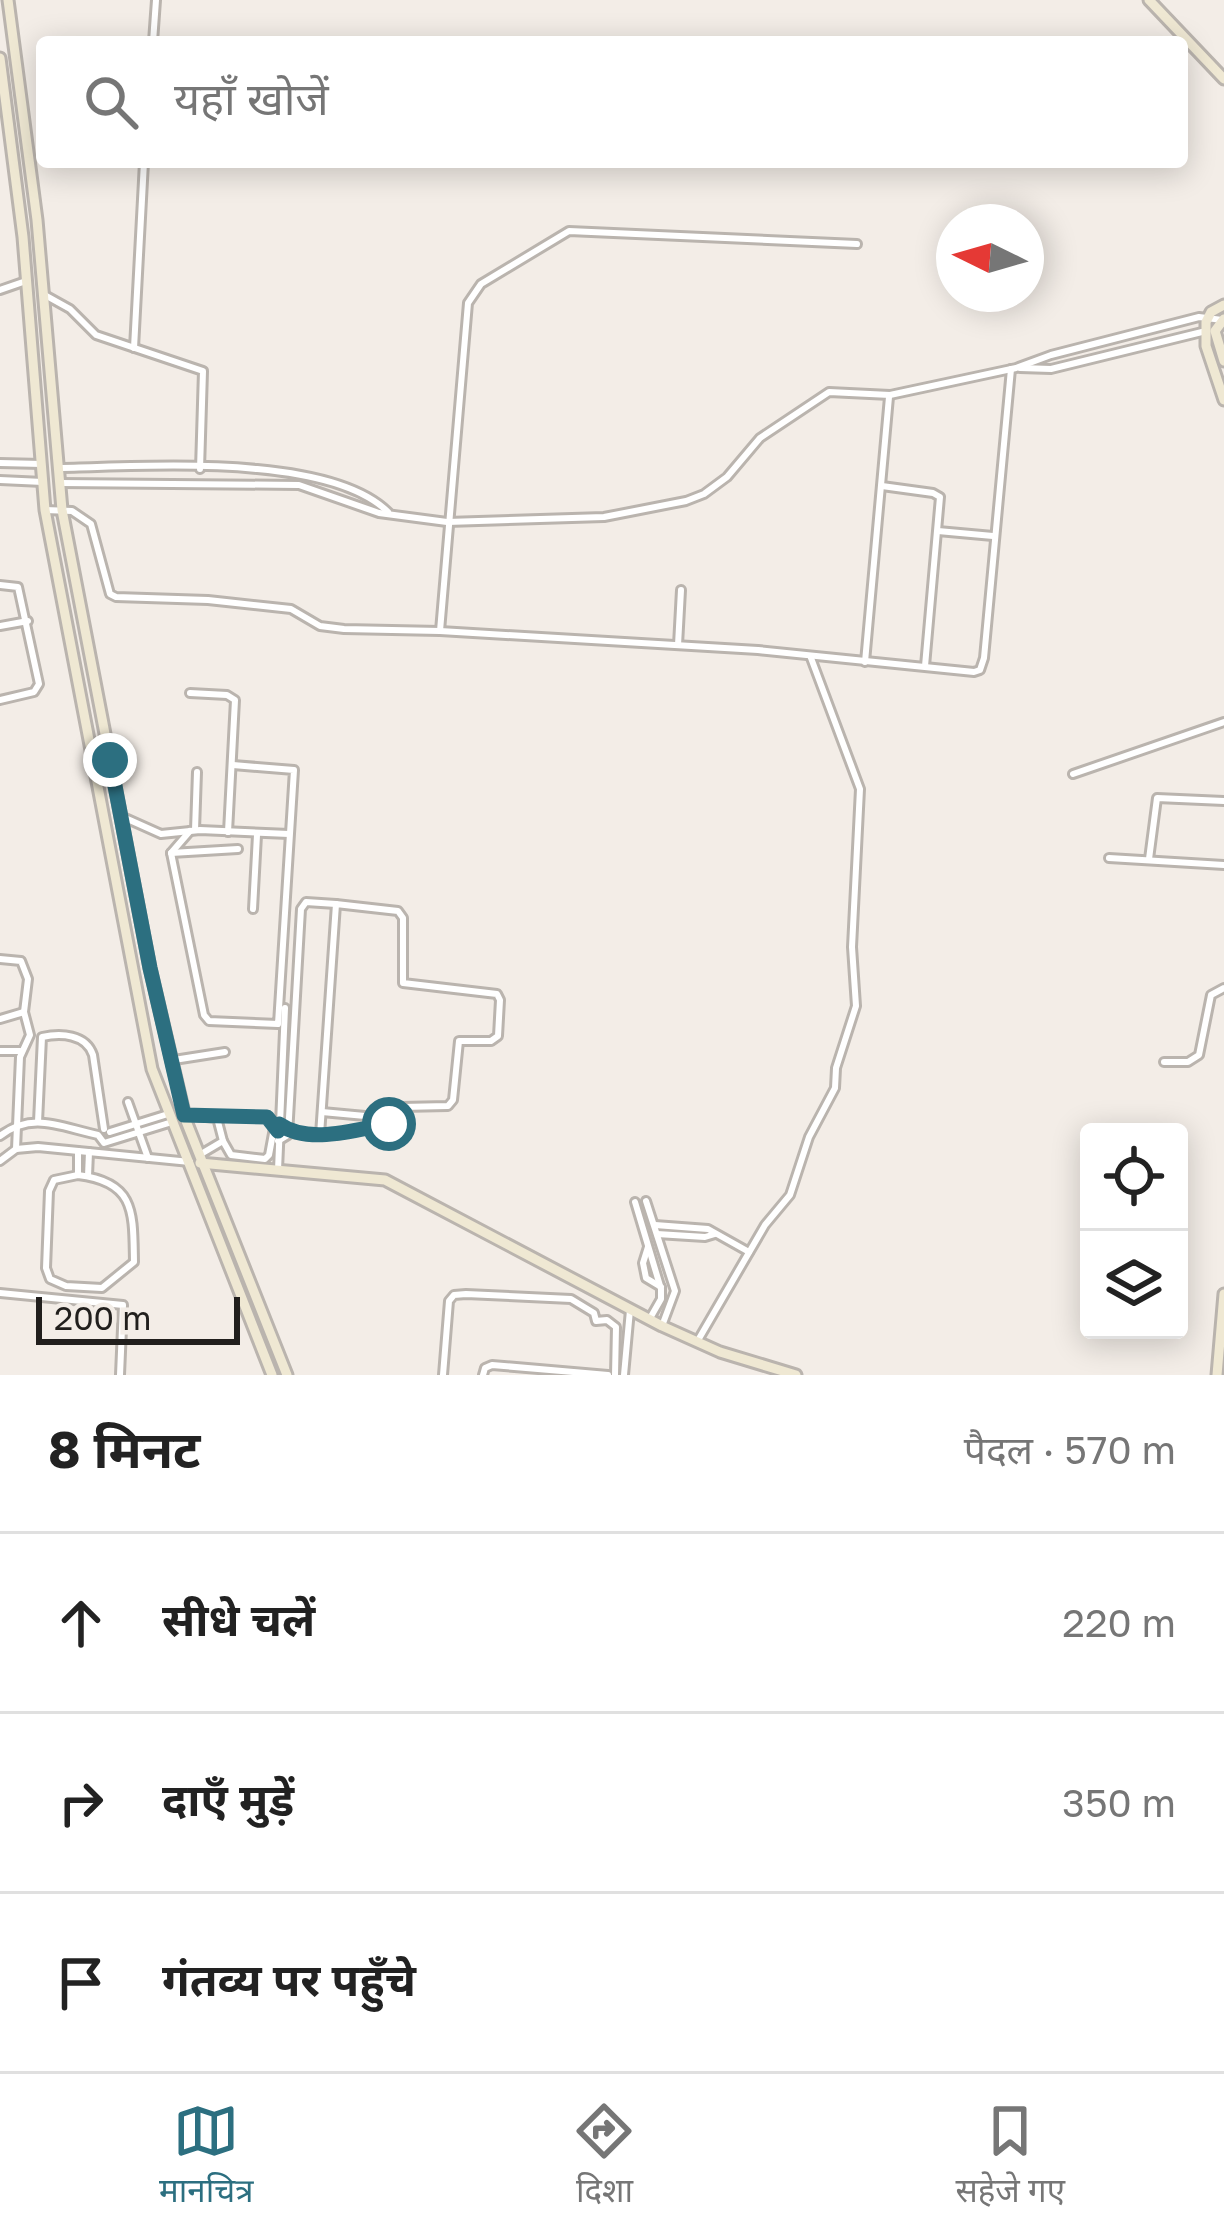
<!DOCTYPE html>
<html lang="hi">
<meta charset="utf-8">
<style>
:root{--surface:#fff;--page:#f2f2f2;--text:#222;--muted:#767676;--line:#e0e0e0;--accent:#2c6f80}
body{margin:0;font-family:"Golos Text","Noto Sans Devanagari",sans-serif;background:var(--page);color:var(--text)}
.controls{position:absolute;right:36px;bottom:36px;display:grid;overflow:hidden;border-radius:12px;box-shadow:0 6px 30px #0003}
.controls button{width:108px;height:108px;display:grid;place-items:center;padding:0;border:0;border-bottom:3px solid var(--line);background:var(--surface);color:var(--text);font:60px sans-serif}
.compass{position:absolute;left:936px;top:204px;width:108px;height:108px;border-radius:50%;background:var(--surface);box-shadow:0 6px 30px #0003;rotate:275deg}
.scale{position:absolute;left:36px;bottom:30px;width:204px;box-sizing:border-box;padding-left:12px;border:6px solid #211f1d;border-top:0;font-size:33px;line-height:42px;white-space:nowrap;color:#211f1d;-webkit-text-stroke:9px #f3ede7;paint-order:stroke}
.stop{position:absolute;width:36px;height:36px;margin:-27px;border:9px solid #2c6f80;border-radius:50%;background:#fff}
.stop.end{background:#2c6f80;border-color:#fff;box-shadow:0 3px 12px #0008}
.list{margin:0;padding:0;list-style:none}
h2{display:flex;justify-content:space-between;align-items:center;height:156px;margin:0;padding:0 48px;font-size:51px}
h2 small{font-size:39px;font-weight:400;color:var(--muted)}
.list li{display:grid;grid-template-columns:78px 1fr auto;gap:36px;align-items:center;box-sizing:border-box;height:180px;padding:0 48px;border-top:3px solid var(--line)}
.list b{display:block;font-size:45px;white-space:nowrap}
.list em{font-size:39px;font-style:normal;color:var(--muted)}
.icon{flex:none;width:66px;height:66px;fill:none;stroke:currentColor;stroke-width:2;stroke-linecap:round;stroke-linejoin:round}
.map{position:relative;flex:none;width:1224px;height:1375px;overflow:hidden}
.search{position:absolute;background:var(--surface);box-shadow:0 6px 30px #0003;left:36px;right:36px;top:36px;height:132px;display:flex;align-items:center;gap:30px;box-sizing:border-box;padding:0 42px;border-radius:12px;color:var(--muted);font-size:45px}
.sheet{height:696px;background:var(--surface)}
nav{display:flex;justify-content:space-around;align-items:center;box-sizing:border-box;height:168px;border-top:3px solid var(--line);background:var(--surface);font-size:33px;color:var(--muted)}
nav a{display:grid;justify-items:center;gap:6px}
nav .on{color:var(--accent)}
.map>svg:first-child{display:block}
</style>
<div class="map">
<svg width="1224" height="1375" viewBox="0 0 1224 1375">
<rect width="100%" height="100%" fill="#f3ede7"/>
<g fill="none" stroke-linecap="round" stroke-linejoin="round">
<g stroke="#bab4ae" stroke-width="12">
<g id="street">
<path d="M153 42 156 0"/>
<path d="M0 290 26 281"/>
<path d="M43 294 70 309 96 335 203 371 200 469"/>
<path d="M134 348 144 162"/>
<path d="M1020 368 1051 369 1206 331"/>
<path d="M0 463 42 464"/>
<path d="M59 468C142 467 327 452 388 512"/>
<path d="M0 480 43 482"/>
<path d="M60 483 299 485 379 513 447 522 604 517 686 501 704 494 727 477 760 438 829 392 890 395 1016 368 1051 355 1199 317 1222 320"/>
<path d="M882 486 933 493 940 497 925 666"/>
<path d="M45 510 72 511 91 524 110 594 116 597 208 600 291 609 320 626 344 629 440 631 758 650 974 672 980 670 984 658 1011 369"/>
<path d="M938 531 993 536"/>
<path d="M0 585 18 587 39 684 34 692 0 700"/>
<path d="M0 626 28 621"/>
<path d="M440 631 468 303 481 284 569 231 857 244"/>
<path d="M678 645 681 590"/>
<path d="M865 662 889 397"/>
<path d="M190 693 227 695 235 700 228 832"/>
<path d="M1073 774 1224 722"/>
<path d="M123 817 161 834 200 830 289 834"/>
<path d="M195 830 197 772"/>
<path d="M190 831 171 853 204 1015 209 1021 278 1024 294 770 233 765"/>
<path d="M171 853 238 849"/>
<path d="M1109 858 1224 865"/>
<path d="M1149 859 1157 798 1224 801"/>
<path d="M253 909 257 835"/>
<path d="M0 959 21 961 28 979 24 1012 30 1035 20 1057 16 1149"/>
<path d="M0 1019 24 1012"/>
<path d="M0 1051H20"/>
<path d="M174 1060 225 1052"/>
<path d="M1164 1062H1188L1199 1055 1211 995 1224 988"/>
<path d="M128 1102 148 1158"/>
<path d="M322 1112 376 1117 387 1114"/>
<path d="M185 1115 217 1118 223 1141 201 1154"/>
<path d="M216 1117H267L277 1130"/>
<path d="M38 1122 42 1037C61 1033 86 1034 93 1055L104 1129"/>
<path d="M110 1132 168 1114"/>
<path d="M288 1133 336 1135 390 1124 401 1107 448 1106 453 1100 459 1041H491L498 1036 500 1000 497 994 403 983V918L398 911 336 904 320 1135"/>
<path d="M0 1136C33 1111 60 1127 98 1135L104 1143 172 1122"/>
<path d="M223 1141 231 1155 265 1159 269 1155 274 1128"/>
<path d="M278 1141 288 1135 301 909 306 902 336 904"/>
<path d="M0 1161 16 1149 38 1147 190 1162"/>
<path d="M278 1170 285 1008"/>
<path d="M78 1175C136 1182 133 1213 134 1262L102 1288 66 1286 50 1279 46 1268 49 1191 54 1180 78 1175V1151"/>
<path d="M88 1176 89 1152"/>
<path d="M646 1201 675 1291 662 1326"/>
<path d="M635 1202 661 1289V1299L649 1320"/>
<path d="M655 1225 708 1229 749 1252"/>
<path d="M657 1234 705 1237 715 1234"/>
<path d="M648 1247 643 1263 646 1278 661 1287"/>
<path d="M0 1293 123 1305 120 1375"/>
<path d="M697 1342 765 1225 790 1195 809 1137 835 1088 836 1068 856 1006 852 947 860 789 811 658"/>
<path d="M443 1375 449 1301 454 1295 466 1294 571 1299 594 1313 596 1321 607 1320 616 1327 615 1375"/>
<path d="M483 1375 485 1368 492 1365 608 1375"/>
<path d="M624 1375 630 1310"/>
</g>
</g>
<g stroke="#bab4ae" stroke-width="15">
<g id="secondary">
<path d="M8 0 37 220 62 510 150 968 186 1121 287 1375"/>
<path d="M1149 0 1224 79"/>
<path d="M0 58 23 237 45 510 152 1069 272 1375"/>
<path d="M1224 305 1211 312 1206 322V346L1224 400"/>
<path d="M1224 319 1215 331 1224 361"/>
<path d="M200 1163 385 1180 662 1326 720 1352 796 1375"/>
<path d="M1217 1375 1224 1294"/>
</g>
</g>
<use href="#street" stroke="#fff" stroke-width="6"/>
<use href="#secondary" stroke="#efe8d3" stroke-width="9"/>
</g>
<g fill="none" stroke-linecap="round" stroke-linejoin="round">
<path stroke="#2c6f80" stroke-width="15" d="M110 760 150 968 184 1115 267 1117 278 1131 279 1124C309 1145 354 1130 389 1124"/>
</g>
</svg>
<div class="controls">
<button><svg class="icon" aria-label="locate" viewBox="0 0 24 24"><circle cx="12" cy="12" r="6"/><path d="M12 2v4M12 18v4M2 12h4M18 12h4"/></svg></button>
<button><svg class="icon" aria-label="layers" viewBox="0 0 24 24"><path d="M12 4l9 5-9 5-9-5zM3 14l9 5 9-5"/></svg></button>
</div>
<svg class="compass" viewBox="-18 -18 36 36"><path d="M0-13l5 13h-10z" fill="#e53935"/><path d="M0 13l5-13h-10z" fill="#767676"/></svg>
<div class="scale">200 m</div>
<div class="stop" style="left:389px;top:1124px"></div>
<div class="stop end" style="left:110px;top:760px"></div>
<div class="search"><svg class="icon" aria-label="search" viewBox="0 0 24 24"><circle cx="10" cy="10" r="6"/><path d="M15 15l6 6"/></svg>यहाँ खोजें</div>
</div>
<section class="sheet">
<h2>8 मिनट<small>पैदल · 570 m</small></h2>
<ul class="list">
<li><svg class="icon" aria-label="ahead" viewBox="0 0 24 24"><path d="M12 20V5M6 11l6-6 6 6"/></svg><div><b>सीधे चलें</b></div><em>220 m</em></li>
<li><svg class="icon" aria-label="right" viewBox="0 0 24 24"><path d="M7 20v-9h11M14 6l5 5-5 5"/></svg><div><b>दाएँ मुड़ें</b></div><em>350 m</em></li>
<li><svg class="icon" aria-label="arrive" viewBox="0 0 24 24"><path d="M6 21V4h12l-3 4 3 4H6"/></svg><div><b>गंतव्य पर पहुँचे</b></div></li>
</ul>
</section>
<nav>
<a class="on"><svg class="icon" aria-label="map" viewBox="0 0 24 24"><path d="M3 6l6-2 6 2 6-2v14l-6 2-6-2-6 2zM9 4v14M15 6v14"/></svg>मानचित्र</a>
<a><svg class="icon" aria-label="directions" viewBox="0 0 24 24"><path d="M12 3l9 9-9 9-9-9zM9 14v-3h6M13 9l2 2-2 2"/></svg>दिशा</a>
<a><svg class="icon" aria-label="saved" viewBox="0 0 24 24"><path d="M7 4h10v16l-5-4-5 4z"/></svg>सहेजे गए</a>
</nav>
